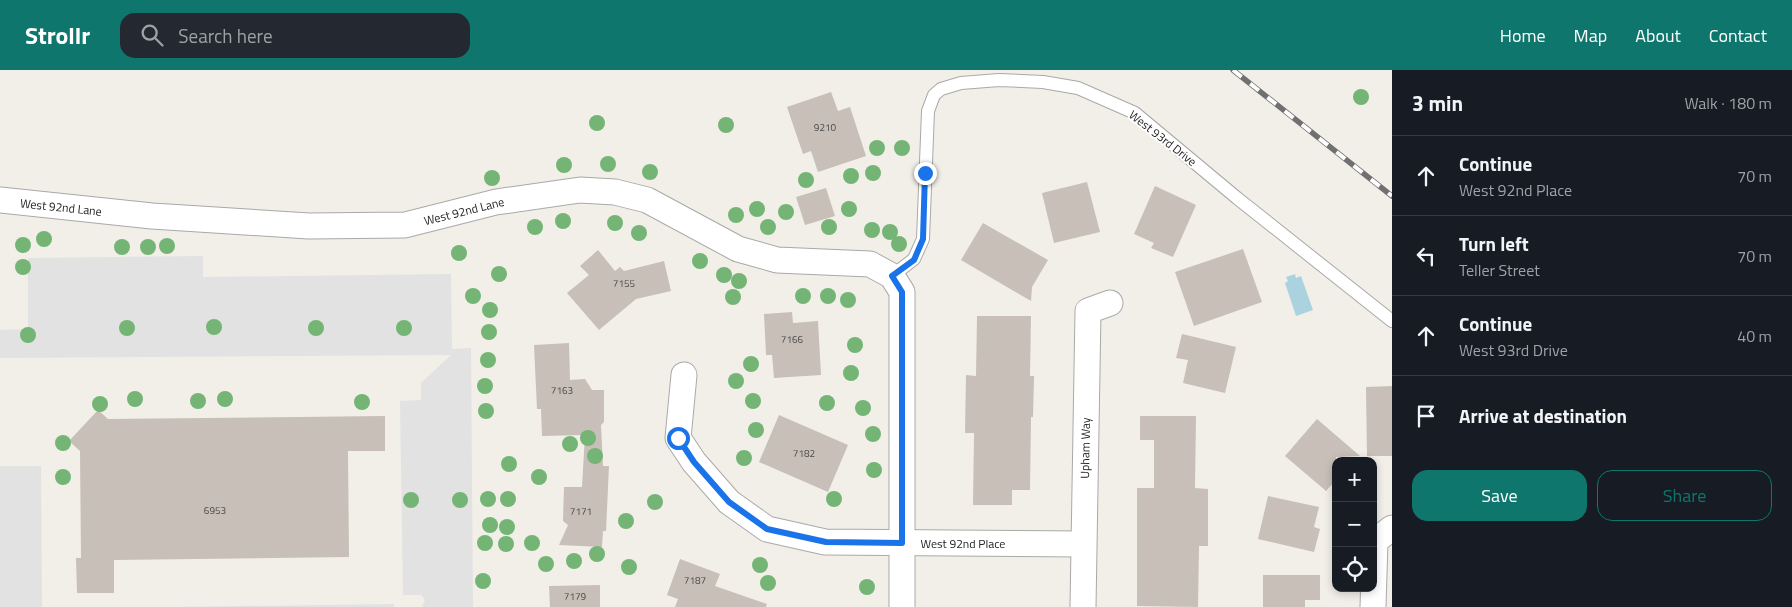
<!DOCTYPE html>
<meta charset="utf-8">
<style>
:root{--surface:#171b24;--page:#242831;--text:#f1f3f6;--muted:#9ea1a6;--line:#363941;--accent:#0f766e}
body{margin:0;font-family:"Titillium Web",sans-serif;background:var(--page);color:var(--text)}
.controls{position:absolute;right:15px;bottom:15px;display:grid;overflow:hidden;border-radius:10px;box-shadow:0 2px 8px #0003}
.controls button{width:45px;height:45px;display:grid;place-items:center;padding:0;border:0;border-bottom:1px solid var(--line);background:var(--surface);color:var(--text);font:25px sans-serif}
.stop{position:absolute;width:15px;height:15px;margin:-11px;border:4px solid #1a73e8;border-radius:50%;background:#fff}
.stop.end{background:#1a73e8;border-color:#fff;box-shadow:0 1px 5px #0008}
.list{margin:0;padding:0;list-style:none}
h2{display:flex;justify-content:space-between;align-items:center;height:65px;margin:0;padding:0 20px;font-size:21px}
h2 small{font-size:16px;font-weight:400;color:var(--muted)}
.list li{display:grid;grid-template-columns:32px 1fr auto;gap:15px;align-items:center;box-sizing:border-box;height:80px;padding:0 20px;border-top:1px solid var(--line)}
.list b{display:block;font-size:19px;white-space:nowrap}
.list p{margin:0;font-size:16px;white-space:nowrap;color:var(--muted)}
.list em{font-size:16px;font-style:normal;color:var(--muted)}
.actions{display:flex;gap:10px;padding:15px 20px}
.actions a{flex:1;padding:11px 0;border:1px solid var(--accent);border-radius:15px;text-align:center;font-size:18px;color:var(--accent)}
.actions .main{background:var(--accent);color:#fff}
.icon{flex:none;width:28px;height:28px;fill:none;stroke:currentColor;stroke-width:2;stroke-linecap:round;stroke-linejoin:round}
.map{position:relative;flex:none;width:1392px;height:537px;overflow:hidden}
header{display:flex;align-items:center;gap:30px;box-sizing:border-box;height:70px;padding:0 25px;background:var(--accent);color:#fff}
header strong{font-size:24px}
nav{display:flex;gap:28px;margin-inline-start:auto;font-size:18px}
.search{width:350px;height:45px;background:var(--page);display:flex;align-items:center;gap:12px;box-sizing:border-box;padding:0 18px;border-radius:15px;color:var(--muted);font-size:19px}
main{display:flex}
aside{flex:1;background:var(--surface)}
.map>svg:first-child{display:block}
</style>
<header>
<strong>Strollr</strong>
<div class="search"><svg class="icon" aria-label="search" viewBox="0 0 24 24"><circle cx="10" cy="10" r="6"/><path d="M15 15l6 6"/></svg>Search here</div>
<nav><a>Home</a><a>Map</a><a>About</a><a>Contact</a></nav>
</header>
<main>
<div class="map">
<svg width="1392" height="537" viewBox="0 0 1392 537">
<rect width="100%" height="100%" fill="#f2efe9"/>
<g fill="#e2e2e2">
<path d="M203 186V207L451 204 452 279 471 278 473 537H422L425 530 421 525H403L400 331 421 330V313L451 285 0 288V260L28 259V188Z"/>
<path d="M0 396H41L42 537H0Z"/>
<path d="M394 534V537H170Z"/>
</g>
<path fill="#aad3df" d="M1295 204 1296 208 1301 206 1313 240 1296 246 1285 213 1288 211 1286 207Z"/>
<g fill="#c7bfb8">
<path d="M831 22 838 41 850 37 866 86 818 102 811 81 803 84 787 37Z"/>
<path d="M1087 112 1100 162 1054 173 1042 123Z"/>
<path d="M1155 116 1196 135 1173 187 1151 178 1154 173 1134 164Z"/>
<path d="M826 118 835 146 805 155 796 127Z"/>
<path d="M983 153 1048 190 1032 217 1031 231 961 190Z"/>
<path d="M1243 179 1262 232 1194 256 1175 202Z"/>
<path d="M598 180 615 201 620 197 624 201 664 191 671 221 636 229 599 260 567 223 589 205 580 196Z"/>
<path d="M792 242 793 253 818 251 821 305 774 308 772 285H766L764 244Z"/>
<path d="M977 246H1031L1030 306H1034L1033 347H1031L1030 420H1012V435H973L974 363H965L966 305 976 306Z"/>
<path d="M1182 264 1236 277 1225 323 1183 313 1188 290 1176 288Z"/>
<path d="M569 273 570 310 585 309 592 320H604V352L601 355 603 396H609L606 461H603L602 477 559 475 568 455 563 451 564 417H582L585 365 542 366 541 339H537L534 275Z"/>
<path d="M1392 316V386H1367L1366 317Z"/>
<path d="M98 340 108 349 385 346V381H348L349 487 114 490V523H77L76 488H81L80 381 69 371Z"/>
<path d="M779 345 848 375 828 422 759 392Z"/>
<path d="M1140 346H1196L1195 418 1208 419V476H1199L1198 537 1137 536V418H1154V370H1140Z"/>
<path d="M1317 349 1360 386 1336 387V410L1326 421 1285 386Z"/>
<path d="M1268 426 1319 437 1314 457 1320 459 1314 482 1258 469Z"/>
<path d="M680 489 720 504 715 516 767 534 766 537H675L678 529 667 525Z"/>
<path d="M1263 505H1320V530H1305V537H1263Z"/>
<path d="M600 515V537H550L549 516Z"/>
</g>
<g fill="none" stroke-linecap="round" stroke-linejoin="round">
<g stroke="#a9a9a9" stroke-width="14">
<path id="lane" d="M892 206 914 189 923 169 928 41 934 25 941 19 961 13 999 10 1043 12 1078 18 1135 43 1237 128 1392 251"/>
</g>
<g stroke="#a9a9a9" stroke-width="27">
<g id="street">
<path d="M0 130 152 146 309 156 405 155 496 132 580 120 615 122 647 130 738 179 777 190 870 194 892 206 902 222V537"/>
<path d="M684 305 678 368 694 392 729 432 767 459 825 472 1083 474"/>
<path d="M1083 537 1088 241 1110 233"/>
<path d="M1373 537 1375 471 1392 458"/>
</g>
</g>
<use href="#lane" stroke="#fff" stroke-width="12"/>
<use href="#street" stroke="#fff" stroke-width="25"/>
<g stroke="#707070" stroke-width="5.5">
<path id="rail" d="M1233 0 1392 126"/>
</g>
<use href="#rail" stroke="#fff" stroke-width="4" stroke-dasharray="11" stroke-linecap="butt"/>
</g>
<g fill="#74b475">
<circle cx="1361" cy="27" r="8"/>
<circle cx="597" cy="53" r="8"/>
<circle cx="726" cy="55" r="8"/>
<circle cx="877" cy="78" r="8"/>
<circle cx="902" cy="78" r="8"/>
<circle cx="608" cy="94" r="8"/>
<circle cx="564" cy="95" r="8"/>
<circle cx="650" cy="102" r="8"/>
<circle cx="873" cy="103" r="8"/>
<circle cx="851" cy="106" r="8"/>
<circle cx="492" cy="108" r="8"/>
<circle cx="806" cy="110" r="8"/>
<circle cx="757" cy="139" r="8"/>
<circle cx="849" cy="139" r="8"/>
<circle cx="786" cy="142" r="8"/>
<circle cx="736" cy="145" r="8"/>
<circle cx="563" cy="151" r="8"/>
<circle cx="615" cy="153" r="8"/>
<circle cx="535" cy="157" r="8"/>
<circle cx="768" cy="157" r="8"/>
<circle cx="829" cy="157" r="8"/>
<circle cx="872" cy="160" r="8"/>
<circle cx="890" cy="162" r="8"/>
<circle cx="639" cy="163" r="8"/>
<circle cx="44" cy="169" r="8"/>
<circle cx="899" cy="174" r="8"/>
<circle cx="23" cy="175" r="8"/>
<circle cx="167" cy="176" r="8"/>
<circle cx="122" cy="177" r="8"/>
<circle cx="148" cy="177" r="8"/>
<circle cx="459" cy="183" r="8"/>
<circle cx="700" cy="191" r="8"/>
<circle cx="23" cy="197" r="8"/>
<circle cx="499" cy="204" r="8"/>
<circle cx="724" cy="205" r="8"/>
<circle cx="739" cy="211" r="8"/>
<circle cx="473" cy="226" r="8"/>
<circle cx="803" cy="226" r="8"/>
<circle cx="828" cy="226" r="8"/>
<circle cx="733" cy="227" r="8"/>
<circle cx="848" cy="230" r="8"/>
<circle cx="490" cy="240" r="8"/>
<circle cx="214" cy="257" r="8"/>
<circle cx="127" cy="258" r="8"/>
<circle cx="316" cy="258" r="8"/>
<circle cx="404" cy="258" r="8"/>
<circle cx="489" cy="262" r="8"/>
<circle cx="28" cy="265" r="8"/>
<circle cx="855" cy="275" r="8"/>
<circle cx="488" cy="290" r="8"/>
<circle cx="751" cy="294" r="8"/>
<circle cx="851" cy="303" r="8"/>
<circle cx="736" cy="311" r="8"/>
<circle cx="485" cy="316" r="8"/>
<circle cx="135" cy="329" r="8"/>
<circle cx="225" cy="329" r="8"/>
<circle cx="198" cy="331" r="8"/>
<circle cx="753" cy="331" r="8"/>
<circle cx="362" cy="332" r="8"/>
<circle cx="827" cy="333" r="8"/>
<circle cx="100" cy="334" r="8"/>
<circle cx="863" cy="338" r="8"/>
<circle cx="486" cy="341" r="8"/>
<circle cx="756" cy="360" r="8"/>
<circle cx="873" cy="364" r="8"/>
<circle cx="588" cy="368" r="8"/>
<circle cx="63" cy="373" r="8"/>
<circle cx="570" cy="374" r="8"/>
<circle cx="595" cy="386" r="8"/>
<circle cx="744" cy="388" r="8"/>
<circle cx="509" cy="394" r="8"/>
<circle cx="874" cy="400" r="8"/>
<circle cx="63" cy="407" r="8"/>
<circle cx="539" cy="407" r="8"/>
<circle cx="488" cy="429" r="8"/>
<circle cx="508" cy="429" r="8"/>
<circle cx="834" cy="429" r="8"/>
<circle cx="411" cy="430" r="8"/>
<circle cx="460" cy="430" r="8"/>
<circle cx="655" cy="432" r="8"/>
<circle cx="626" cy="451" r="8"/>
<circle cx="490" cy="455" r="8"/>
<circle cx="507" cy="457" r="8"/>
<circle cx="485" cy="473" r="8"/>
<circle cx="532" cy="473" r="8"/>
<circle cx="506" cy="474" r="8"/>
<circle cx="597" cy="484" r="8"/>
<circle cx="574" cy="491" r="8"/>
<circle cx="546" cy="494" r="8"/>
<circle cx="760" cy="495" r="8"/>
<circle cx="629" cy="497" r="8"/>
<circle cx="483" cy="511" r="8"/>
<circle cx="768" cy="513" r="8"/>
<circle cx="867" cy="517" r="8"/>
</g>
<g fill="none" stroke-linecap="round" stroke-linejoin="round">
<path stroke="#1a73e8" stroke-width="6" d="M678 368 694 392 729 432 767 459 826 472 902 473V222L892 206 914 190 923 169 925 103"/>
</g>
<g text-anchor="middle" dominant-baseline="central" stroke-width="4" stroke-linejoin="round" paint-order="stroke">
<g font-size="10" fill="#4b4948">
<text x="825" y="57">9210</text>
<text x="624" y="213">7155</text>
<text x="792" y="269">7166</text>
<text x="562" y="320">7163</text>
<text x="804" y="383">7182</text>
<text x="215" y="440">6953</text>
<text x="581" y="441">7171</text>
<text x="695" y="510">7187</text>
<text x="575" y="526">7179</text>
</g>
<g font-size="12" fill="#222" stroke="#fff">
<text transform="translate(1163 68) rotate(38)">West 93rd Drive</text>
<text transform="translate(61 137) rotate(6)">West 92nd Lane</text>
<text transform="translate(464 141) rotate(-14)">West 92nd Lane</text>
<text transform="translate(1085 378) rotate(-89)">Upham Way</text>
<text x="963" y="473">West 92nd Place</text>
</g>
</g>
</svg>
<div class="controls">
<button>+</button>
<button>−</button>
<button><svg class="icon" aria-label="locate" viewBox="0 0 24 24"><circle cx="12" cy="12" r="6"/><path d="M12 2v4M12 18v4M2 12h4M18 12h4"/></svg></button>
</div>
<div class="stop" style="left:678px;top:368px"></div>
<div class="stop end" style="left:925px;top:103px"></div>
</div>
<aside>
<h2>3 min<small>Walk · 180 m</small></h2>
<ul class="list">
<li><svg class="icon" aria-label="ahead" viewBox="0 0 24 24"><path d="M12 20V5M6 11l6-6 6 6"/></svg><div><b>Continue</b><p>West 92nd Place</p></div><em>70 m</em></li>
<li><svg class="icon" aria-label="left" viewBox="0 0 24 24"><path d="M17 20v-9H6M10 6l-5 5 5 5"/></svg><div><b>Turn left</b><p>Teller Street</p></div><em>70 m</em></li>
<li><svg class="icon" aria-label="ahead" viewBox="0 0 24 24"><path d="M12 20V5M6 11l6-6 6 6"/></svg><div><b>Continue</b><p>West 93rd Drive</p></div><em>40 m</em></li>
<li><svg class="icon" aria-label="arrive" viewBox="0 0 24 24"><path d="M6 21V4h12l-3 4 3 4H6"/></svg><div><b>Arrive at destination</b></div></li>
</ul>
<div class="actions"><a class="main">Save</a><a>Share</a></div>
</aside>
</main>
